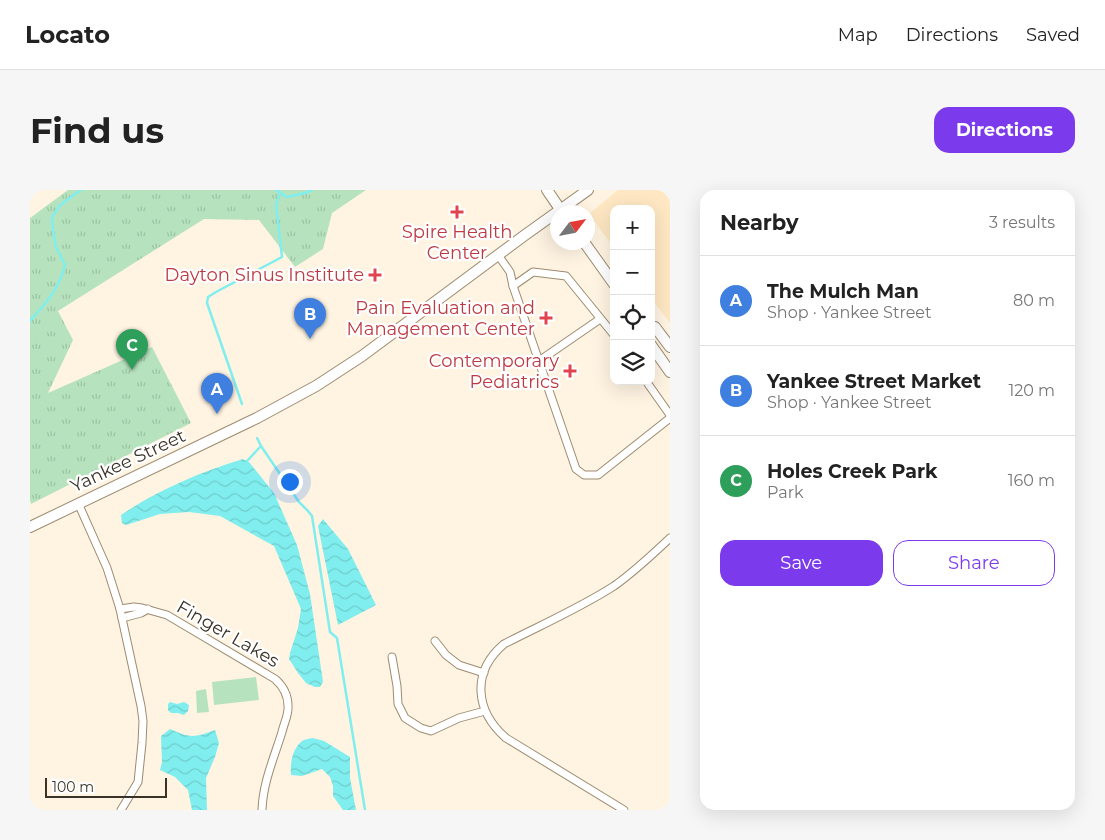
<!DOCTYPE html>
<meta charset="utf-8">
<style>
:root{--surface:#fff;--page:#f6f6f6;--text:#222;--muted:#767676;--line:#e0e0e0;--accent:#7c3aed}
body{margin:0;font-family:Montserrat,sans-serif;background:var(--page);color:var(--text)}
.controls{position:absolute;right:15px;top:15px;display:grid;overflow:hidden;border-radius:10px;box-shadow:0 5px 20px #0002}
.controls button{width:45px;height:45px;display:grid;place-items:center;padding:0;border:0;border-bottom:1px solid var(--line);background:var(--surface);color:var(--text);font:25px sans-serif}
.compass{position:absolute;left:520px;top:15px;width:45px;height:45px;border-radius:50%;background:var(--surface);box-shadow:0 5px 20px #0002;rotate:58deg}
.scale{position:absolute;left:15px;bottom:12px;width:122px;box-sizing:border-box;padding-left:5px;border:2px solid #393227;border-top:0;font-size:14px;line-height:18px;white-space:nowrap;color:#393227;-webkit-text-stroke:4px #fff;paint-order:stroke}
.you{position:absolute;left:259px;top:291px;width:18px;height:18px;margin:-12px;border:4px solid #fff;border-radius:50%;background:#1a73e8;box-shadow:0 0 0 8px #1a73e833}
.badge{display:grid;place-items:center;width:32px;height:32px;border-radius:50%;background:var(--accent);color:#fff;font-size:16px;font-weight:700}
.pin{position:absolute;translate:-50% -41px;filter:drop-shadow(0 1px 2px #0008)}
.pin::after{content:'';position:absolute;top:26px;width:18px;height:15px;background:inherit;clip-path:polygon(0 0,100% 0,50% 100%)}
.list{margin:0;padding:0;list-style:none}
h2{display:flex;justify-content:space-between;align-items:center;height:65px;margin:0;padding:0 20px;font-size:21px}
h2 small{font-size:16px;font-weight:400;color:var(--muted)}
.list li{display:grid;grid-template-columns:32px 1fr auto;gap:15px;align-items:center;box-sizing:border-box;height:90px;padding:0 20px;border-top:1px solid var(--line)}
.list b{display:block;font-size:19px;white-space:nowrap}
.list p{margin:0;font-size:16px;white-space:nowrap;color:var(--muted)}
.list em{font-size:16px;font-style:normal;color:var(--muted)}
.actions{display:flex;gap:10px;padding:15px 20px}
.actions a{flex:1;padding:11px 0;border:1px solid var(--accent);border-radius:15px;text-align:center;font-size:18px;color:var(--accent)}
.actions .main{background:var(--accent);color:#fff}
.icon{flex:none;width:28px;height:28px;fill:none;stroke:currentColor;stroke-width:2;stroke-linecap:round;stroke-linejoin:round}
.map{position:relative;flex:none;width:640px;height:620px;overflow:hidden;border-radius:15px}
header{display:flex;align-items:center;gap:30px;box-sizing:border-box;height:70px;padding:0 25px;background:var(--surface);border-bottom:1px solid var(--line)}
header strong{font-size:24px}
nav{display:flex;gap:28px;margin-inline-start:auto;font-size:18px}
.intro{display:flex;align-items:center;justify-content:space-between;box-sizing:border-box;height:120px;padding:0 30px}
h1{margin:0;font-size:35px}
.button{padding:12px 22px;border-radius:15px;background:var(--accent);color:#fff;font-size:18px;font-weight:700}
main{display:flex;gap:30px;padding:0 30px}
aside{flex:1;background:var(--surface);border-radius:15px;box-shadow:0 5px 20px #0002}
.map>svg:first-child{display:block}
</style>
<header>
<strong>Locato</strong>
<nav><a>Map</a><a>Directions</a><a>Saved</a></nav>
</header>
<div class="intro"><h1>Find us</h1><a class="button">Directions</a></div>
<main>
<div class="map">
<svg width="640" height="620" viewBox="0 0 640 620">
<defs>
<pattern id="park-tufts" width="24" height="20" patternUnits="userSpaceOnUse" patternTransform="scale(1.25)"><rect width="24" height="20" fill="#b6e3be"/><path d="M3 7l-1-3M5 7V3M7 7l1-3M15 17l-1-3M17 17v-4M19 17l1-3" fill="none" stroke="#9dc3a3"/></pattern>
<pattern id="water-waves" width="16" height="10" patternUnits="userSpaceOnUse" patternTransform="scale(1.25)"><rect width="16" height="10" fill="#80eeee"/><path d="M0 5q4-4 8 0t8 0" fill="none" stroke="#6fcdcc"/></pattern>
</defs>
<rect width="100%" height="100%" fill="#fff4e2"/>
<path fill="#fee7c2" d="M588 0H640V133L621 108V19H584V58L559 24Z"/>
<path fill="url(#park-tufts)" d="M38 0H336L302 23 293 59 265 77 229 30 174 29 28 121 43 150 18 203 122 157 161 233 1 314 0 310V28Z"/>
<g fill="#b6e3be">
<path d="M226 487 229 510 184 515 182 492Z"/>
<path d="M176 499 179 522 167 523 166 501Z"/>
</g>
<g fill="url(#water-waves)">
<path d="M213 269 219 272 244 303 267 355 280 404 293 492 290 497H285L276 493 268 483 259 469 260 463 268 438 271 419 244 356 190 326 159 322 130 324 96 335 92 333 91 325C128 300 170 282 213 269Z"/>
<path d="M293 329 318 359 346 415 308 435 288 336Z"/>
<path d="M140 512 147 514 154 512 159 515 158 521 154 525 148 523H141L138 520V514Z"/>
<path d="M140 539C160 548 164 548 185 540L189 553 185 567 176 588 177 620H162L158 600 145 587 130 580 132 572 131 546Z"/>
<path d="M283 548 294 551 320 567V588L326 620H313L303 606V596L300 587 292 579 272 586 261 585C260 574 262 559 272 551 275 549 279 549 283 548Z"/>
</g>
<g fill="none" stroke-linecap="round" stroke-linejoin="round">
<g stroke="#80eeee" stroke-width="2.5">
<path d="M246 0 257 7 275 3 282 0"/>
<path d="M0 131C16 113 29 99 35 75L26 57 23 40 22 27 30 15 51 0"/>
<path d="M212 214 177 113 178 107 186 102 252 67 246 15 250 2"/>
<path d="M227 248 231 256 269 312 278 321 282 326 300 442 307 448 335 620"/>
<path d="M217 271 231 256"/>
</g>
<g stroke="#9c8b70" stroke-width="9">
<g id="street">
<path d="M468 65 480 82 483 96 546 279 554 285H568L640 228"/>
<path d="M483 96 503 82 536 86 584 145"/>
<path d="M509 171 570 129"/>
<path d="M616 191 640 225"/>
<path d="M48 313 77 378 90 419 111 516 113 531 112 553 108 592 91 620"/>
<path d="M90 419 104 417 112 418 137 425 245 489C253 496 258 505 258 516 259 524 254 533 252 542 244 568 233 592 232 620"/>
<path d="M92 428 111 423 118 419"/>
<path d="M405 451 416 465 429 475 454 483"/>
<path d="M362 467 367 496 368 514 375 528 391 538 401 541 429 528 455 521"/>
<path d="M594 620 476 548C445 521 441 482 474 454 509 436 550 418 584 396 604 382 622 365 640 348"/>
</g>
</g>
<g stroke="#9c8b70" stroke-width="12">
<g id="secondary">
<path d="M517 0 532 22"/>
<path d="M554 52 584 94"/>
<path d="M621 136 625 137 640 157"/>
<path d="M621 155 640 182"/>
<path d="M0 337 227 228 286 196 332 166 495 45 558 0"/>
</g>
</g>
<use href="#street" stroke="#fff" stroke-width="7"/>
<use href="#secondary" stroke="#fff" stroke-width="10"/>
</g>
<g fill="#e0444e" stroke="#fff" stroke-width="2">
<path d="M424.5 14.5h5v5h5v5h-5v5h-5v-5h-5v-5h5z"/>
<path d="M342.5 77.5h5v5h5v5h-5v5h-5v-5h-5v-5h5z"/>
<path d="M513.5 120.5h5v5h5v5h-5v5h-5v-5h-5v-5h5z"/>
<path d="M537.5 173.5h5v5h5v5h-5v5h-5v-5h-5v-5h5z"/>
</g>
<g text-anchor="middle" dominant-baseline="central" stroke-width="4.5" stroke-linejoin="round" paint-order="stroke">
<g font-size="18" fill="#be3a42" stroke="#fff" text-anchor="end">
<text x="427" y="42" text-anchor="middle">Spire Health<tspan x="427" dy="21">Center</tspan></text>
<text x="334" y="85">Dayton Sinus Institute</text>
<text x="505" y="118">Pain Evaluation and<tspan x="505" dy="21">Management Center</tspan></text>
<text x="529" y="171">Contemporary<tspan x="529" dy="21">Pediatrics</tspan></text>
</g>
<g font-size="18" fill="#393227" stroke="#fff">
<text transform="translate(98 271) rotate(-25)">Yankee Street</text>
<text transform="translate(198 444) rotate(30)">Finger Lakes</text>
</g>
</g>
</svg>
<div class="controls">
<button>+</button>
<button>−</button>
<button><svg class="icon" aria-label="locate" viewBox="0 0 24 24"><circle cx="12" cy="12" r="6"/><path d="M12 2v4M12 18v4M2 12h4M18 12h4"/></svg></button>
<button><svg class="icon" aria-label="layers" viewBox="0 0 24 24"><path d="M12 4l9 5-9 5-9-5zM3 14l9 5 9-5"/></svg></button>
</div>
<svg class="compass" viewBox="-18 -18 36 36"><path d="M0-13l5 13h-10z" fill="#e53935"/><path d="M0 13l5-13h-10z" fill="#767676"/></svg>
<div class="scale">100 m</div>
<div class="you"></div>
<div class="pin badge" style="left:187px;top:224px;background:#3f7fe0">A</div>
<div class="pin badge" style="left:280px;top:149px;background:#3f7fe0">B</div>
<div class="pin badge" style="left:102px;top:180px;background:#2e9e5b">C</div>
</div>
<aside>
<h2>Nearby<small>3 results</small></h2>
<ul class="list">
<li><span class="badge" style="background:#3f7fe0">A</span><div><b>The Mulch Man</b><p>Shop · Yankee Street</p></div><em>80 m</em></li>
<li><span class="badge" style="background:#3f7fe0">B</span><div><b>Yankee Street Market</b><p>Shop · Yankee Street</p></div><em>120 m</em></li>
<li><span class="badge" style="background:#2e9e5b">C</span><div><b>Holes Creek Park</b><p>Park</p></div><em>160 m</em></li>
</ul>
<div class="actions"><a class="main">Save</a><a>Share</a></div>
</aside>
</main>
